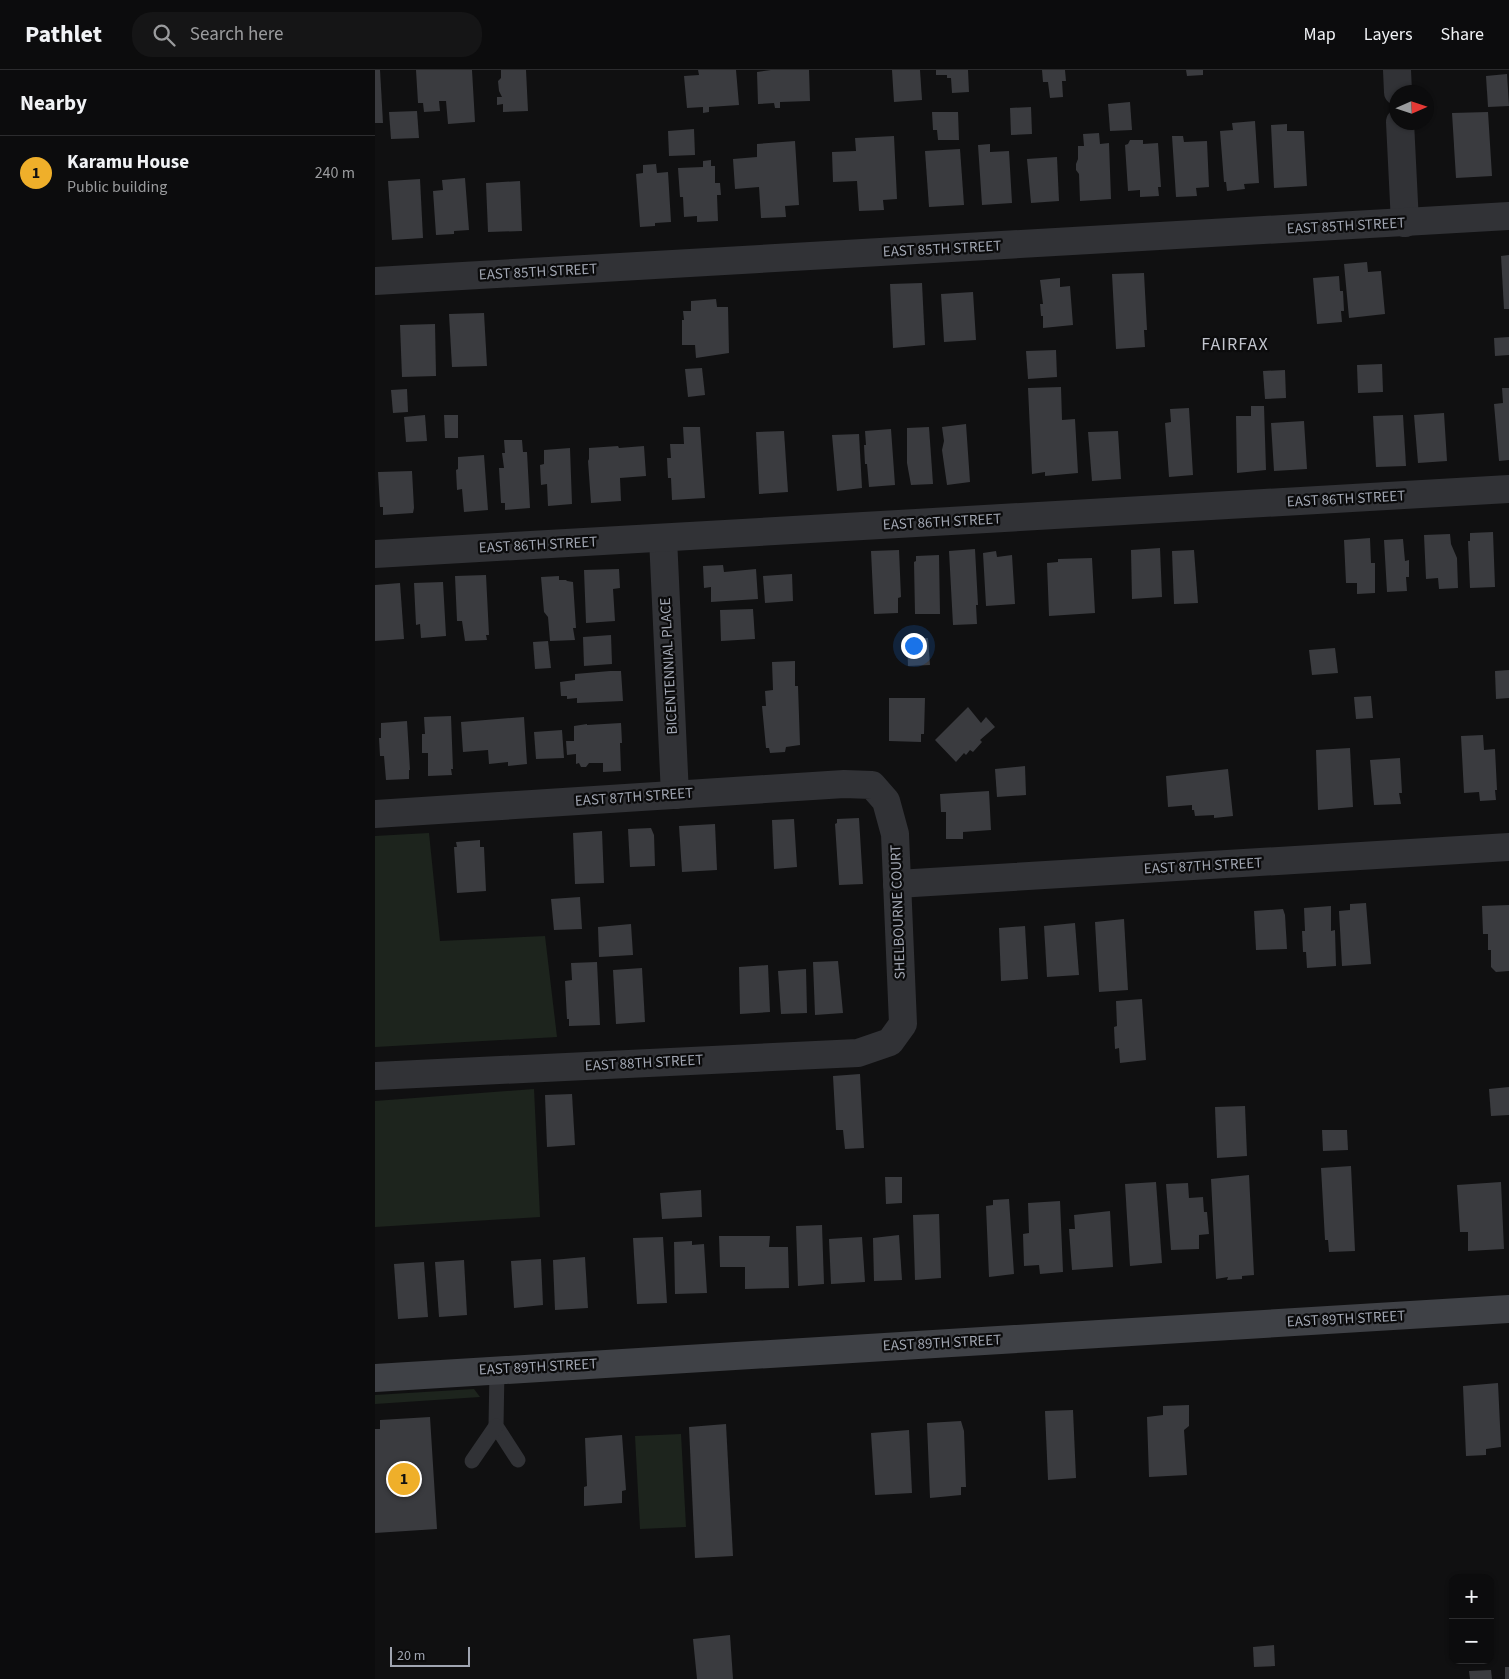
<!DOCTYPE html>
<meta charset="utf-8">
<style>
:root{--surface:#0c0c0d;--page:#151516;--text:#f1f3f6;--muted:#9a9b9d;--line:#2c2c2e;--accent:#efaf2a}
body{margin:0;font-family:"Source Sans 3",sans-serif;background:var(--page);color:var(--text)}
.controls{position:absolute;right:15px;bottom:15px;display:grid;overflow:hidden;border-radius:10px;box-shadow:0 1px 4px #0004}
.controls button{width:45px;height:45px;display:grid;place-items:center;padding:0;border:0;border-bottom:1px solid var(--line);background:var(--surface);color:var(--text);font:25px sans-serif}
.compass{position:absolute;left:1014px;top:15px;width:45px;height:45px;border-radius:50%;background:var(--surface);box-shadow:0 1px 4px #0004;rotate:87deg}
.scale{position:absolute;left:15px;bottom:12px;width:80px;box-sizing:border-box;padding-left:5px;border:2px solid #a1a6b2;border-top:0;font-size:14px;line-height:18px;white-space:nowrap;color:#a1a6b2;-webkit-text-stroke:4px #0b0b0c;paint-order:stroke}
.you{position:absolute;left:538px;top:575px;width:18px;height:18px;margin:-12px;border:4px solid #fff;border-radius:50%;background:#1a73e8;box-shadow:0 0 0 8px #1a73e833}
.badge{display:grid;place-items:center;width:32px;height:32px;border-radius:50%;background:var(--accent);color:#111;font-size:16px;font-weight:700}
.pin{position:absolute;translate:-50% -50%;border:2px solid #fff;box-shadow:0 1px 5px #0006}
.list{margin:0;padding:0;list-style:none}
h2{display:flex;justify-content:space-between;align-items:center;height:65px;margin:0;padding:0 20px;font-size:21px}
h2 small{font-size:16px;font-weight:400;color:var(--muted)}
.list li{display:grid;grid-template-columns:32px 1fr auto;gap:15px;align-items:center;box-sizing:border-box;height:75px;padding:0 20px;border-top:1px solid var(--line)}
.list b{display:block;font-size:19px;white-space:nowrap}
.list p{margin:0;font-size:16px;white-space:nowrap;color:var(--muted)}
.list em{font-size:16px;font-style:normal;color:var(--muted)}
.icon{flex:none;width:28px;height:28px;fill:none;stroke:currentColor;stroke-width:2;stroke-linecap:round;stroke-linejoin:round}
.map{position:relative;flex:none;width:1134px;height:1609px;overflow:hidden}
header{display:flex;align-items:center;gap:30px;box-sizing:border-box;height:70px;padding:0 25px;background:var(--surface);border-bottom:1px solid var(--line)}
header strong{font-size:24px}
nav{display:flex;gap:28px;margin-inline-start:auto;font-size:18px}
.search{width:350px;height:45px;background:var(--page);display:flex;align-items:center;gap:12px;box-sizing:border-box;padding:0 18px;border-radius:20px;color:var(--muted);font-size:19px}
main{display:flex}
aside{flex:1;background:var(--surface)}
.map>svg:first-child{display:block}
</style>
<header>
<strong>Pathlet</strong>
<div class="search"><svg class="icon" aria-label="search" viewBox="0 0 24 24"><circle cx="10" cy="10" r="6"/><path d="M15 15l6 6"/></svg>Search here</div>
<nav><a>Map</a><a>Layers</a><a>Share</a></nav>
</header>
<main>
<aside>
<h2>Nearby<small></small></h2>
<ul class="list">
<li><span class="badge">1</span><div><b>Karamu House</b><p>Public building</p></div><em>240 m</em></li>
</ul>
</aside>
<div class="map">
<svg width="1134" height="1609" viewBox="0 0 1134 1609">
<rect width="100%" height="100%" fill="#101011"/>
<g fill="#1d241d">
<path d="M54 763 65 871 170 866 182 967 0 977V766Z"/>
<path d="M159 1019 165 1147 0 1157V1031Z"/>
<path d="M99 1319 105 1327 0 1334V1325Z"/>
<path d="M306 1364 311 1457 265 1459 260 1366Z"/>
</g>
<g fill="#3a3b3f">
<path d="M0 0H5L8 53H0Z"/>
<path d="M41 0H97L100 52 73 54 71 31H64L65 41 49 42 48 33H43Z"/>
<path d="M126 0H151L153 41 128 42V34L122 35V27H127L124 21 123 11 126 8Z"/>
<path d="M323 0H361L364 35 334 37V42L328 43V37L312 38 309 6 324 5Z"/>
<path d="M396 0H434L435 31 405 32V38H400L399 33 383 34 382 2Z"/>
<path d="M517 0H545L547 30 519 32Z"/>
<path d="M561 0H593L594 22 577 23 576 8H572V5H561Z"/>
<path d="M667 0H690L691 11H687L688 27 675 28 673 12H668Z"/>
<path d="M811 0H828V5L812 6Z"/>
<path d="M1132 4 1134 36 1113 37 1111 6Z"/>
<path d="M755 32 757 60 735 61 733 34Z"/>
<path d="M656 37 657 64 636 65 635 38Z"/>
<path d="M42 41 44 68 16 69 14 42Z"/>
<path d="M557 42H583L584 70H563L562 60H558Z"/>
<path d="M1113 42 1117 106 1081 108 1077 43Z"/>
<path d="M880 51 884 113 869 114 870 119 852 121 851 112H849L845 61 858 60 857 53Z"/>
<path d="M912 54V61H929L932 116 899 118 896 55Z"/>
<path d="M319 59 320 85 294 86 293 61Z"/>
<path d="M724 63 725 74 734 73 736 129 705 131 704 104 701 100V94L703 89V76H709L708 64Z"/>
<path d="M519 66 522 129 508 130 509 140 484 141 482 111 458 112 457 82 481 81 480 68Z"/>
<path d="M797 66H808L809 72 832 71 834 117 821 118 822 126 801 127Z"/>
<path d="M755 70H768V74L783 73 786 117H783L784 126 765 127V120L753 121 750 75 753 74Z"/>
<path d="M420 71 424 135 410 136 411 147 386 148 384 117 360 119 358 89 382 87V74Z"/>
<path d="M615 74V82L634 81 637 133 607 135 603 75Z"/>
<path d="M585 79 589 135 554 137 550 81Z"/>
<path d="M682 87 684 131 656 133 652 89Z"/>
<path d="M336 90V96H340V113H345L346 125H342L343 151 322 152V146L309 147 308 127H305L303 98 328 97V91Z"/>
<path d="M281 94 282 103 293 102 296 152 280 153V156L265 157 261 104 268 103V95Z"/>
<path d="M90 108 94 160 79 161V164L61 165 58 121 68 120 67 110Z"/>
<path d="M45 109 48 168 17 170 13 111Z"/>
<path d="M145 111 147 161 113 162 111 113Z"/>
<path d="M1134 185V239H1129L1126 186Z"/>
<path d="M992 192 993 202 1006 201 1010 244 974 248 969 194Z"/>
<path d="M769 203 772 260H769L770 277 741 279 737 204Z"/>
<path d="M964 206 965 221H968L969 241H966L967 252 942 254 938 208Z"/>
<path d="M685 208V217L695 216 698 255 668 258V246H666L665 234H668L665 210Z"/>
<path d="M547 213 550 275 518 278 515 214Z"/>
<path d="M598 222 601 270 569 272 566 224Z"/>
<path d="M341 229 342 237H353L354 283 321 288 320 275H307V250H309L308 241H316V231Z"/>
<path d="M109 243 112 296 77 297 74 244Z"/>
<path d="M60 254 61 306 27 307 25 255Z"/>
<path d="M1134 267V285L1120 286 1119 268Z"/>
<path d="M681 280 682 307 653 309 651 281Z"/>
<path d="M1007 294 1008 322 983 323 982 295Z"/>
<path d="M327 298 330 325 313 327 310 299Z"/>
<path d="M910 300 911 328 890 329 888 301Z"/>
<path d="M686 317 687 350 700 349 703 403 670 406V402L657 404 653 318Z"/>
<path d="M1127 318H1134V390L1124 391 1119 334 1128 333Z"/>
<path d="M32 319 33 342 18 343 16 320Z"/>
<path d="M876 336H889L891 400 862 403 861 346H876Z"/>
<path d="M814 338 818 405 794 407 790 353 796 352 795 339Z"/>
<path d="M1069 343 1072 391 1043 393 1039 345Z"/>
<path d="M50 345 52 371 31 372 29 347Z"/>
<path d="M69 345H83V368H70Z"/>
<path d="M1028 345 1031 396 1001 397 998 346Z"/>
<path d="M929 351 932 399 899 401 896 353Z"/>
<path d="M591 354 595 412 572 415 567 380 569 371 567 357Z"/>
<path d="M308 357H325L330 428 297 430 296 408H293L292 388H296L295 374H309Z"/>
<path d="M554 357 558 414 536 415 532 393V358Z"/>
<path d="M516 359 520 415 494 417 492 394H490L489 375H491L490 361Z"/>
<path d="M409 361 413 422 384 424 381 362Z"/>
<path d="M743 361 746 409 717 411 713 362Z"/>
<path d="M484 364 487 418 462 421 457 365Z"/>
<path d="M129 370H147L148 382H152L155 438 130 440V433H126L124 398H129L127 383H130Z"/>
<path d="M243 376 244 378 269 376 271 406 245 408 246 431 216 433 213 391 214 389V378Z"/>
<path d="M195 378 197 434 173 436 172 414 166 415 165 395 169 394V380Z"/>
<path d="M109 385 113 440 89 442 87 419 82 420 81 400 83 399V387Z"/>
<path d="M37 401 39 438 38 443 8 445V437H5L3 402Z"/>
<path d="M1118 462 1120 517 1095 518 1093 471H1095V463Z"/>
<path d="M1075 464 1076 474 1082 488 1083 518 1064 519 1063 508 1051 509 1049 465Z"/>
<path d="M995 468 996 493H1000V523L982 524V513H971L969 470Z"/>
<path d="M1028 469 1030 491 1034 490V507H1031L1032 521 1012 522 1009 470Z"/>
<path d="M785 478 787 527 757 529 756 480Z"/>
<path d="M600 479 603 535H601L602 554 578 555 574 481Z"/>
<path d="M524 480 526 527 523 528V543L499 544 496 481Z"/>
<path d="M819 480 823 533 799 534 797 481Z"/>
<path d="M621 481 622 487 637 485 640 534 611 536 608 483Z"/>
<path d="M564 485 565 544H540L539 492 541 491V486Z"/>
<path d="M717 488 720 543 674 546 672 493 683 492V489Z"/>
<path d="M348 495 349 502 381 499 383 529 336 532V517L329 518 328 496Z"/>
<path d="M244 499 245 518 238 519 240 551 211 553 209 500Z"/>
<path d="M417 504 418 531 390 533 388 506Z"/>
<path d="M111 505 114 565H111L112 570 90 571 87 551H82L80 506Z"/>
<path d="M184 506V510H191L192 511 198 512 201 558H198L200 570 175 571 173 547 169 542 166 507Z"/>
<path d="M68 512 71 566 46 568 45 554 41 555 39 513Z"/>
<path d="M25 513 29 569 0 571V515Z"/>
<path d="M378 539 380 569 346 571 345 540Z"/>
<path d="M236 565 237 594 209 596 208 567Z"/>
<path d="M553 568 555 595 533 596 532 569Z"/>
<path d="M173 571 176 598 160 599 158 572Z"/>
<path d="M960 578 963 603 937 605 934 580Z"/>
<path d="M420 591V616H423L425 675 411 677 410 682 395 683 394 678H391L387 636H391L390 621 398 620 397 592Z"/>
<path d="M1134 600V628L1121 629 1120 601Z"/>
<path d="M235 601H246L248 631 202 633V628L192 629V626H186L185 612 200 610V604Z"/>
<path d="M996 626 998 648 981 649 979 627Z"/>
<path d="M514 628H550L549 664H546V672L514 671Z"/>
<path d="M593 637 606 653 611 647 620 657 605 670 607 672 598 682 595 680 591 685 589 683 581 692 560 670Z"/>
<path d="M76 646 78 699H76L77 705 53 706V683H47V664H50L49 647Z"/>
<path d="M149 647 152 694 133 696V692L114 694 113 680 88 682 86 652Z"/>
<path d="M32 651 35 700H34V709L11 710 9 686H5L4 668H6V653Z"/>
<path d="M246 653 247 673H245L246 701 228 702V693H214L211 697H206L204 693 201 694V684L192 685 191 671H199V656L212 654V655Z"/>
<path d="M187 660 189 688 161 689 159 662Z"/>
<path d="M1108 665 1109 680 1120 679 1122 720H1120L1121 730 1105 731 1104 722 1089 723 1086 666Z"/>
<path d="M975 678 978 737 943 740 941 680Z"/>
<path d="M1025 688 1027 723H1024L1026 734 999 735 995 690Z"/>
<path d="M650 696 651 725 622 727 620 699Z"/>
<path d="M853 699 858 746 839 748V745L820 746 819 740H817V735L793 737 791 706Z"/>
<path d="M614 721 616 760 588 762V769H571V742H566L565 724Z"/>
<path d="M484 748 488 814 464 815 460 754 462 753V749Z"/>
<path d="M419 749 422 797 399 799 397 750Z"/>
<path d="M340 754 342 800 307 802 304 756Z"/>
<path d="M276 758 279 765 280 796 255 797 253 759Z"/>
<path d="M227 761 229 813 200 814 198 763Z"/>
<path d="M105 770V777H109L111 821 82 823 79 777H82L81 772Z"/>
<path d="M205 827 207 859 179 860 176 829Z"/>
<path d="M991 833 996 894 967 896 964 841 975 840V834Z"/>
<path d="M1134 835V901L1121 902 1116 897V880H1113V864H1108L1107 836Z"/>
<path d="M956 836V861L960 860 961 896 932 898 931 882H928L927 861H930L929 838Z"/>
<path d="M908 839 910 845 912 879 881 880 879 841Z"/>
<path d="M749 849 753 920 724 922 720 852Z"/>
<path d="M700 853 704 905 672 907 669 856Z"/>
<path d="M256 854 258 885 224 887 223 857Z"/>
<path d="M650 856 653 909 626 911 624 858Z"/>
<path d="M463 891 468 943 440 945 438 892Z"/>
<path d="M222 892 225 955 194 956V949H192L190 911 197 910 196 893Z"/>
<path d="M393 895 395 942 365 944 364 897Z"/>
<path d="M267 898 270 952 241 954 238 900Z"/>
<path d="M431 899 432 943 406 944 403 901Z"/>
<path d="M767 929 771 990 745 993 744 978 740 979 739 957 742 956 741 931Z"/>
<path d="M485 1004 489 1078 470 1079 468 1060H461L458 1006Z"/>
<path d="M1134 1017V1045L1116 1046 1114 1019Z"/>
<path d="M197 1024 200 1075 172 1077 170 1025Z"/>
<path d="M870 1036 872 1086 842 1088 840 1037Z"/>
<path d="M947 1060H972L973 1080 948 1081Z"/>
<path d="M976 1096 980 1181 954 1182 953 1170H950L946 1098Z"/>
<path d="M874 1105 879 1205 867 1206V1209L852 1210 853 1207 841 1209 836 1109Z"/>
<path d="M510 1107H527V1133L511 1134Z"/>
<path d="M781 1112 787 1193 755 1196 750 1114Z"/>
<path d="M1126 1112 1129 1179 1093 1181V1162H1085L1082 1115Z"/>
<path d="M813 1113 814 1128 828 1127 829 1142H832L834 1164 824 1165V1179L796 1180 791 1114Z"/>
<path d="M326 1120 327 1147 287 1149 285 1123Z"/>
<path d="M634 1129 639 1204 614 1207 611 1136 618 1135V1130Z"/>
<path d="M685 1131 688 1202 665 1204 664 1195 649 1196 648 1164 654 1163 653 1133Z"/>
<path d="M735 1141 738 1197 697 1200 694 1159H700L699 1145Z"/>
<path d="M564 1144 566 1208 540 1210 538 1145Z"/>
<path d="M447 1155 449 1214 423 1216 421 1156Z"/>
<path d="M524 1165 527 1210 499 1211 498 1168Z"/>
<path d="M344 1166H395L394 1177H413L414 1218 370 1219V1197H345Z"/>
<path d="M288 1167 292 1233 262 1234 258 1168Z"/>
<path d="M487 1167 490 1212 456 1214 454 1169Z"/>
<path d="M317 1171V1175L329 1174 332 1223 300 1224 299 1172Z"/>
<path d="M210 1187 213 1238 180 1240 178 1190Z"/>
<path d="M166 1189 168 1235 139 1238 136 1191Z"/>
<path d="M89 1190 92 1245 64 1247 60 1192Z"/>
<path d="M49 1192 53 1247 23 1249 19 1194Z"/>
<path d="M1123 1313 1126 1377 1111 1379V1385L1091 1386 1088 1316Z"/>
<path d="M814 1335V1356L809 1360 812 1405 774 1407 772 1347 788 1345V1336Z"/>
<path d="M698 1340 701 1408 673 1410 670 1341Z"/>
<path d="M55 1347 62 1459 0 1463V1359H5V1350Z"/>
<path d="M586 1351 589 1361 591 1417H586V1425L555 1428 552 1353Z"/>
<path d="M351 1354 358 1486 320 1488 314 1357Z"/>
<path d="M534 1360 537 1423 500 1425 496 1363Z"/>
<path d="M247 1365 251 1420 247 1421V1433L209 1436V1417L212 1416 210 1368Z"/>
<path d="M355 1565 358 1609H322L318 1569Z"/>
<path d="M899 1575 900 1596 879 1597 878 1577Z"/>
<rect x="1130" y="1597" width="4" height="12"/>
<path d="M1116 1600 1117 1609H1095L1094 1601Z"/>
</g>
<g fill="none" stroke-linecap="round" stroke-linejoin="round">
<g stroke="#313236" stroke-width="15">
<path d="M122 1299 121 1356 143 1390"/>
<path d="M97 1391 121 1356"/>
</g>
<g stroke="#313236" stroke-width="28">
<path d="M1022 0 1023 22"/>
<path d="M1025 52 1030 153"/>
<path d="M0 211 1134 146"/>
<path d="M288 468 300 725"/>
<path d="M0 484 1134 419"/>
<path d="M0 744 469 714 497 715 511 731 520 764 528 954 515 972 483 983 0 1006"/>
<path d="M522 814 1134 777"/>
</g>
<path stroke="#3f4146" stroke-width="28" d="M0 1308 1134 1239"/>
</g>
<g text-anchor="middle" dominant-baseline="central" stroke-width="4.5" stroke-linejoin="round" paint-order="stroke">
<g font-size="15" fill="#a1a6b2" stroke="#0b0b0c">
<text transform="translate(971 156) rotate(-3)">EAST 85TH STREET</text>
<text transform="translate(567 179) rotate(-3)">EAST 85TH STREET</text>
<text transform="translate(163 202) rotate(-3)">EAST 85TH STREET</text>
<text transform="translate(971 429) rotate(-3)">EAST 86TH STREET</text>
<text transform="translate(567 452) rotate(-3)">EAST 86TH STREET</text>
<text transform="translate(163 475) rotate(-3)">EAST 86TH STREET</text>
<text transform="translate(294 596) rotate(-93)">BICENTENNIAL PLACE</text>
<text transform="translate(259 727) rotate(-4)">EAST 87TH STREET</text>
<text transform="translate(828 796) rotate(-3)">EAST 87TH STREET</text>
<text transform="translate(523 842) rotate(-92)">SHELBOURNE COURT</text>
<text transform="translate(269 993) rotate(-3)">EAST 88TH STREET</text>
<text transform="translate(971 1249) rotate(-3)">EAST 89TH STREET</text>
<text transform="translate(567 1273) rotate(-3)">EAST 89TH STREET</text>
<text transform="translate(163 1297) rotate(-3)">EAST 89TH STREET</text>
</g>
<g font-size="18" letter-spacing="1" fill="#c2c5ce" stroke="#0b0b0c">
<text x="860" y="274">FAIRFAX</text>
</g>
</g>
</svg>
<div class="controls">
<button>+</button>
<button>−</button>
</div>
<svg class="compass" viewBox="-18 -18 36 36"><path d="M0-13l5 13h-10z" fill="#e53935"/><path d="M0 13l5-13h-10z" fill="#9a9b9d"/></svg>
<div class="scale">20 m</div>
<div class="you"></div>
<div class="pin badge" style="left:29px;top:1409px">1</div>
</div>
</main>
